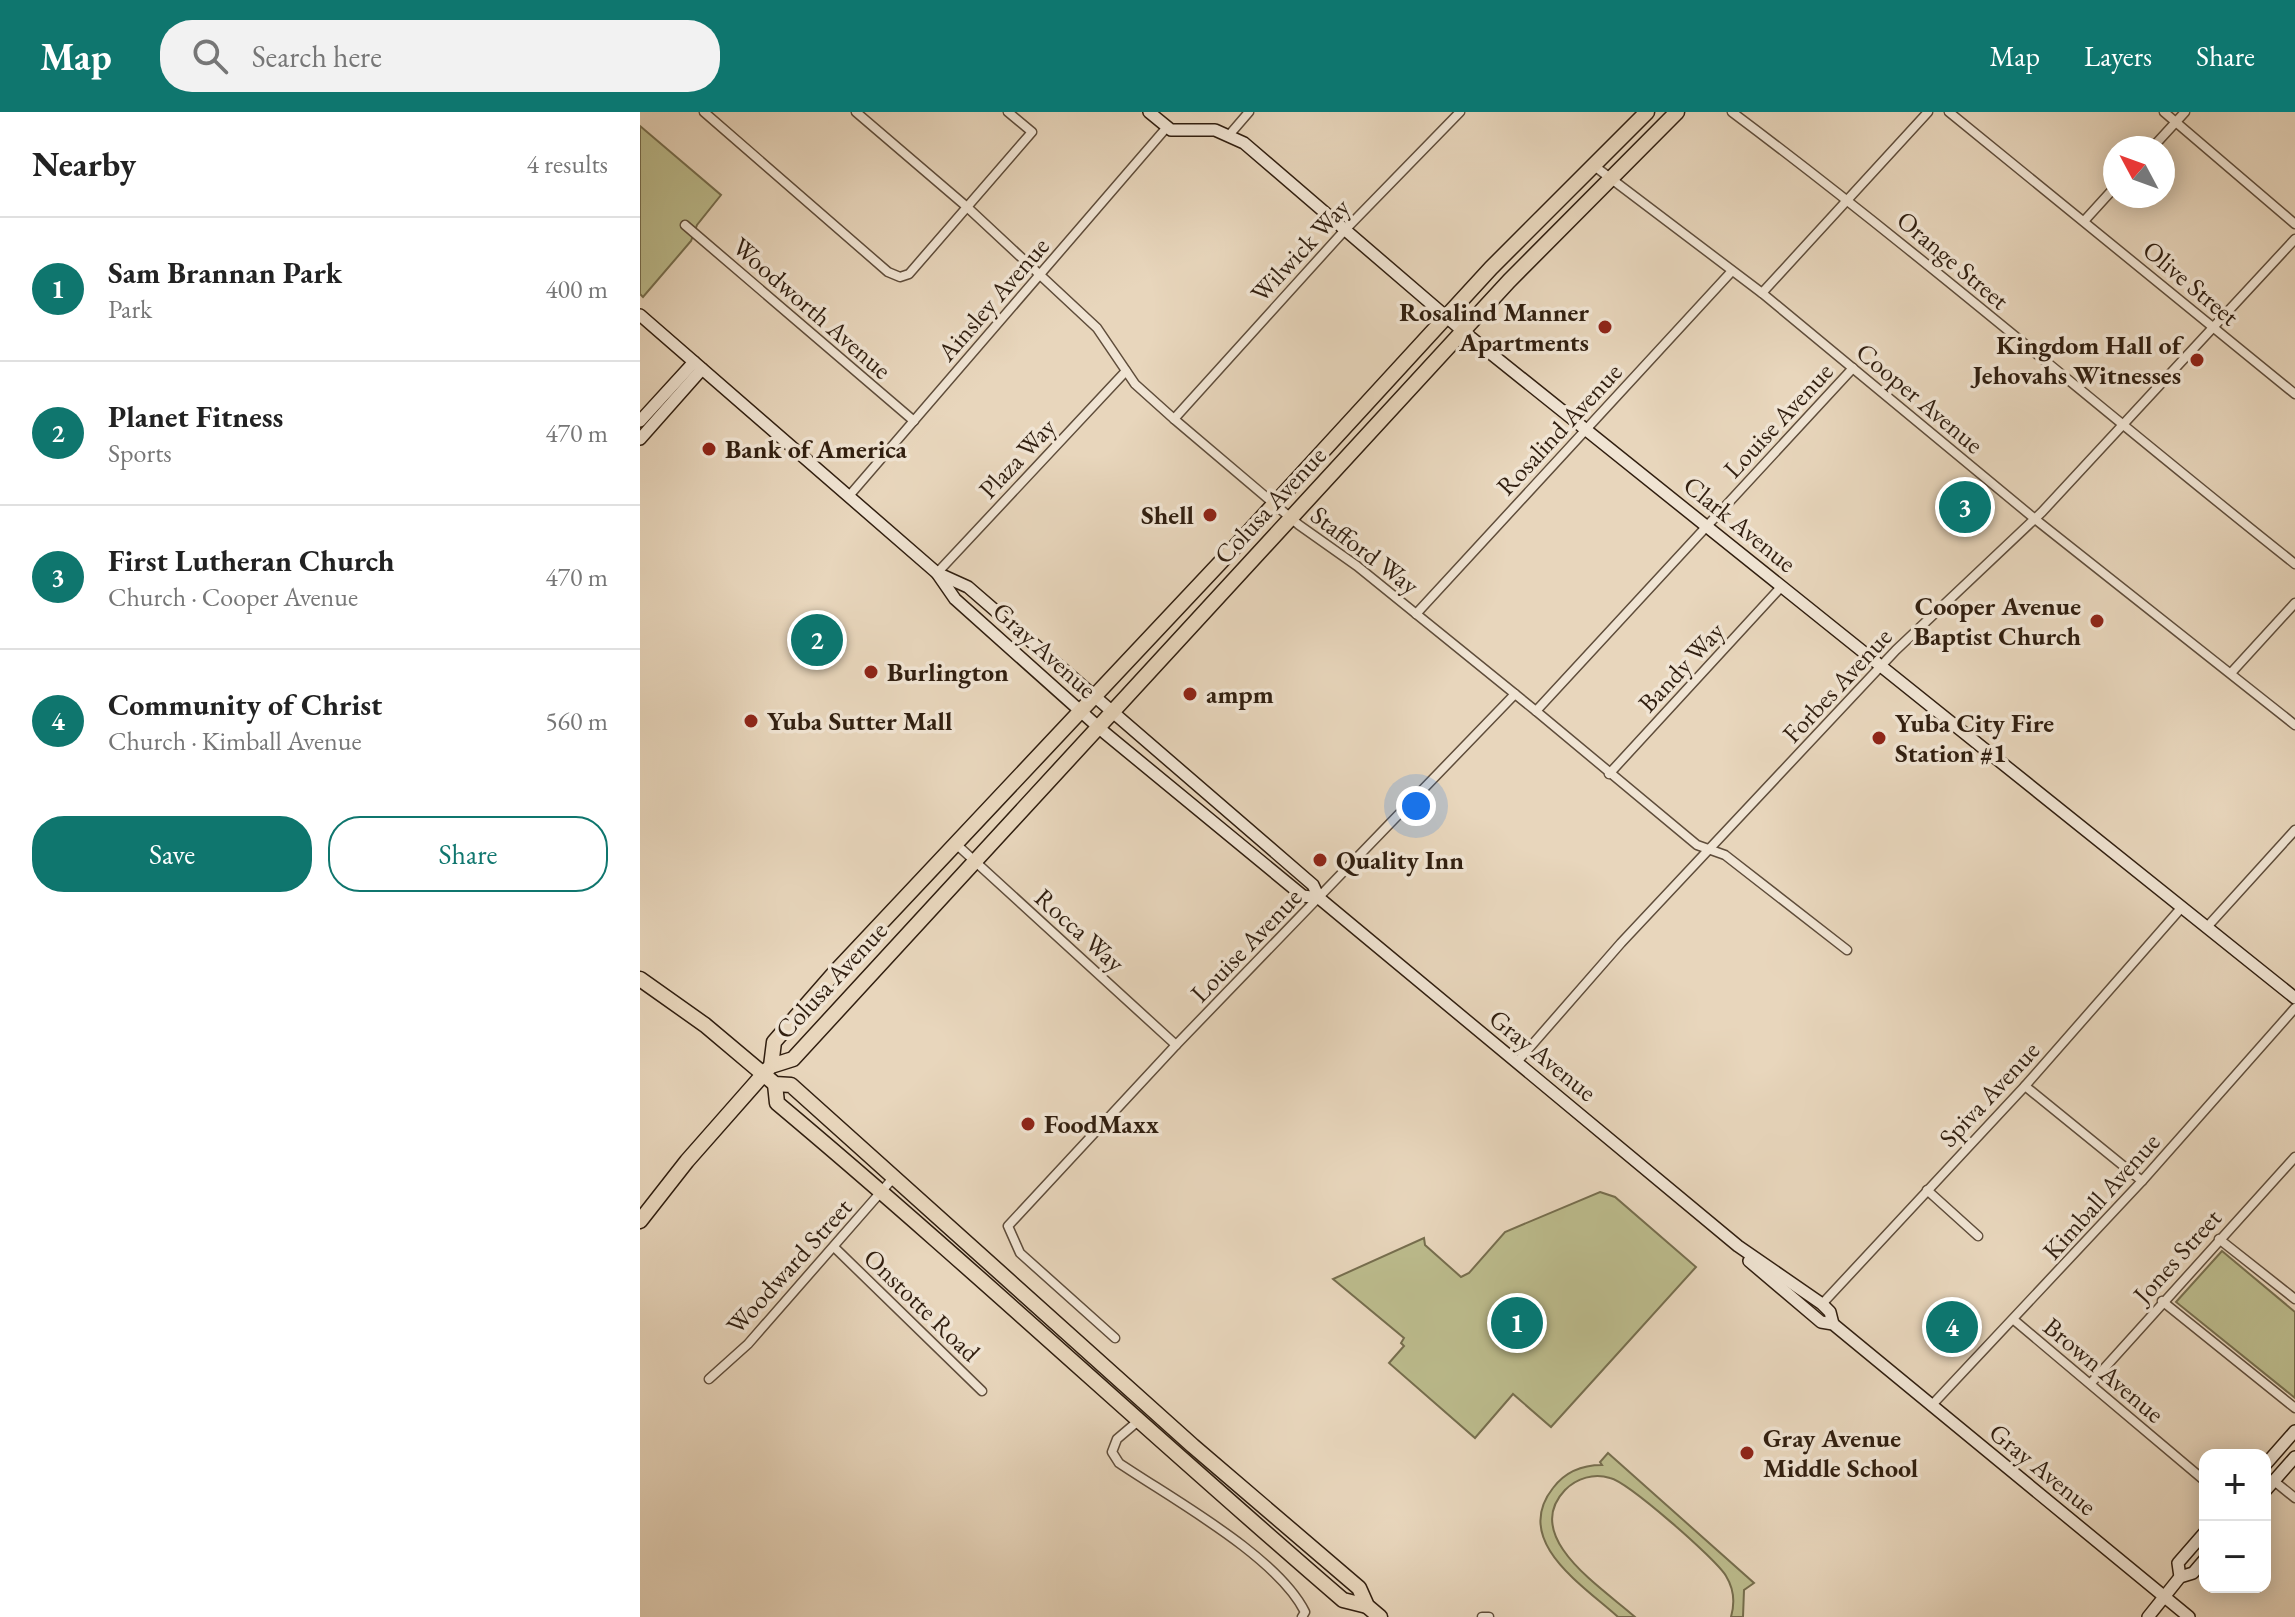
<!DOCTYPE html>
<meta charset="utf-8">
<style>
:root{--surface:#fff;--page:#f2f2f2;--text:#222;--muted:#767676;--line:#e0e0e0;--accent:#0f766e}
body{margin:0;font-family:"EB Garamond",serif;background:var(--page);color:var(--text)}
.controls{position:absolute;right:24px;bottom:24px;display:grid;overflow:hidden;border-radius:16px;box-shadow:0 4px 20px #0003}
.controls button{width:72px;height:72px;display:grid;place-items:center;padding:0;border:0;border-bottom:2px solid var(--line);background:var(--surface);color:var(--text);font:40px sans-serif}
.compass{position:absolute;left:1463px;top:24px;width:72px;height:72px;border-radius:50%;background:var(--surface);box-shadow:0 4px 20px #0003;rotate:311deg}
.you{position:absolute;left:776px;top:694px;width:28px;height:28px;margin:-20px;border:6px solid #fff;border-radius:50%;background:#1a73e8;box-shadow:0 0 0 12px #1a73e833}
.badge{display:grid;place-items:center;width:52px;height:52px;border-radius:50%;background:var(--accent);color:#fff;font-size:26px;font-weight:700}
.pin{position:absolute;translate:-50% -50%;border:4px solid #fff;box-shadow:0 2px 8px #0006}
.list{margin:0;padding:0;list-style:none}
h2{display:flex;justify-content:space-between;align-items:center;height:104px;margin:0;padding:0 32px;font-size:34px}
h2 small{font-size:26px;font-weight:400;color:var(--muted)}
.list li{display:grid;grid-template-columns:52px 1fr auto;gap:24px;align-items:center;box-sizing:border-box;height:144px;padding:0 32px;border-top:2px solid var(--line)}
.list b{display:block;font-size:30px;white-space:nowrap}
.list p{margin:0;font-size:26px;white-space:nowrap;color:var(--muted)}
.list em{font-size:26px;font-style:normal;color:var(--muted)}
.actions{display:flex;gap:16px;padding:24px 32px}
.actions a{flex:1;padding:18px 0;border:2px solid var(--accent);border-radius:32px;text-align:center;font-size:28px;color:var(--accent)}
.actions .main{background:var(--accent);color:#fff}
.icon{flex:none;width:44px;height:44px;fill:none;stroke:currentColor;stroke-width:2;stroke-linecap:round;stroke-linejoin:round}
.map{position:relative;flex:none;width:1655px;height:1505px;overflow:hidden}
header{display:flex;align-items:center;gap:48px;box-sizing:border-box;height:112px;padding:0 40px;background:var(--accent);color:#fff}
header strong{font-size:38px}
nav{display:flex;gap:44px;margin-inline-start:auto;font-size:28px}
.search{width:560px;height:72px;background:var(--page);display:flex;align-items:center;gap:20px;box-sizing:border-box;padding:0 28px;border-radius:32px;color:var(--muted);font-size:30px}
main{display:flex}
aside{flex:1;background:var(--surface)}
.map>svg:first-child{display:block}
</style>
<header>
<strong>Map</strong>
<div class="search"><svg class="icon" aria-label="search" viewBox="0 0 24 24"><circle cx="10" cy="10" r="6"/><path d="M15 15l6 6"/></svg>Search here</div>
<nav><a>Map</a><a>Layers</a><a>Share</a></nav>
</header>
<main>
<aside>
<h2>Nearby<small>4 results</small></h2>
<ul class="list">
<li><span class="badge">1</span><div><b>Sam Brannan Park</b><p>Park</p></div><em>400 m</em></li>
<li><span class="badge">2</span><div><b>Planet Fitness</b><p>Sports</p></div><em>470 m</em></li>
<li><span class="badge">3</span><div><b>First Lutheran Church</b><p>Church · Cooper Avenue</p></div><em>470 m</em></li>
<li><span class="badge">4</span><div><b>Community of Christ</b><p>Church · Kimball Avenue</p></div><em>560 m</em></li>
</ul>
<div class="actions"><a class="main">Save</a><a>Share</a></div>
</aside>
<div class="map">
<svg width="1655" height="1505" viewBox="0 0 1655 1505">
<rect width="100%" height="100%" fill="#e8d6bc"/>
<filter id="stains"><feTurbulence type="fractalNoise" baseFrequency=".0025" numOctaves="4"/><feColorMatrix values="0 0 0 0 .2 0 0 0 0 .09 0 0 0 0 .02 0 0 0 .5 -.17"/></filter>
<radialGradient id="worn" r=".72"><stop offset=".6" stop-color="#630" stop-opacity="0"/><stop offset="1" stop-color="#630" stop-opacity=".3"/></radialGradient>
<g fill="#bcbc8d" stroke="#766e4e" stroke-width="2">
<path d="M0 14 81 83 57 113 51 129 3 185 0 182Z"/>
<path d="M960 1080 975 1085 1056 1155 911 1315 873 1282 835 1326 749 1251 764 1234 761 1231 764 1226 693 1167 784 1126 785 1133 821 1165 829 1161 865 1120Z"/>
<path d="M1582 1139 1655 1200V1286L1536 1190Z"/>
<path d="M968 1341 1114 1471 1104 1478 1103 1505H1091C1095 1491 1094 1477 1086 1464 1076 1447 988 1370 970 1366 954 1361 937 1366 925 1378 880 1425 964 1477 995 1505H978C944 1474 871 1429 913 1376 925 1360 943 1353 962 1353L960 1350Z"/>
</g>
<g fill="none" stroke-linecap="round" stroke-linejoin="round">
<g stroke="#5f4d3b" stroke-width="11">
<g id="street">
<path d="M64 0 248 160 260 165 269 162 392 20 368 0"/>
<path d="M216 0 327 95 457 216 495 272 534 307 659 413 717 454 896 599 1057 733 1085 743 1207 838"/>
<path d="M1092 0C1284 144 1466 302 1655 452"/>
<path d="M1309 0 1655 282"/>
<path d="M1524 0 1655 112"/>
<path d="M590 22 609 0"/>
<path d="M1512 36 1545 0"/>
<path d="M953 53 1122 181 1395 407 1655 613"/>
<path d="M1445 108 1475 75"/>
<path d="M45 113 274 309"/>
<path d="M1122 181 1288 0"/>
<path d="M534 307 704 119 820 0"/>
<path d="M209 384 527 15"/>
<path d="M297 461 486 259"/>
<path d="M776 502 1092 159"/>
<path d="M1591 561 1655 491"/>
<path d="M896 599 1213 256"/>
<path d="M969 662 1142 474"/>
<path d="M316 732 536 933"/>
<path d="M1567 815 1655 718"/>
<path d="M877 950 981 831 1256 538 1402 400 1655 127"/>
<path d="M1385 974 1502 1069"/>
<path d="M1287 1078 1338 1124"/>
<path d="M1579 1127 1655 1187"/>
<path d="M194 1135 342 1279"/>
<path d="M1522 1189 1655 1296"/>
<path d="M1182 1192 1385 974 1542 795"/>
<path d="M1374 1208 1565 1369"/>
<path d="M475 1226 380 1141 368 1114 536 933 875 582"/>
<path d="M69 1267 108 1232 254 1065"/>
<path d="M1451 1271 1655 1045"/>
<path d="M1291 1294 1502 1069 1655 896"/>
<path d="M497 1310 477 1327 472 1340 479 1351C532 1387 637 1444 665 1500L662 1505"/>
<path d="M1634 1369 1655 1386"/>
<path d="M842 1505H849"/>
</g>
</g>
<g stroke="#311f10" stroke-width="14">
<g id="secondary">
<path d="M509 0 531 18H575L604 31 824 220 1655 886"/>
<path d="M0 203 297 461 315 487 465 621 663 784 679 786"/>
<path d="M0 309 54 250"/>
<path d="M0 327 62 257"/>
<path d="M297 461 328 475 673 773 679 786 1098 1134 1182 1192 1190 1200 1193 1212"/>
<path d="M1109 1149 1181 1210 1193 1212 1549 1505"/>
<path d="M1625 1353 1655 1319"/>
<path d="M1625 1379 1655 1345"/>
<path d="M1540 1465 1538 1451 1565 1420"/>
<path d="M1508 1505 1540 1465 1553 1461 1565 1447"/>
</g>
</g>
<g stroke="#311f10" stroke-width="17">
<g id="highway">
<path d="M0 867 65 913 135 972 151 973 553 1334 719 1476 727 1494 740 1505"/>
<path d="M131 954 153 947 869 169 1037 0"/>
<path d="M131 954 134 930 196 859 593 437 851 156 1007 0"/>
<path d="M135 972 137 991C329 1152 512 1324 703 1488L727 1494"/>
<path d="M0 1109 47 1049 128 957"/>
</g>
</g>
<use href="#street" stroke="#f0e4d3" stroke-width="8"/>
<use href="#secondary" stroke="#f0e4d3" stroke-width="11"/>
<use href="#highway" stroke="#e8d6bc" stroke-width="14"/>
</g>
<g fill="#8f2418" stroke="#f0e4d3" stroke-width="3">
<circle cx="965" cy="215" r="8"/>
<circle cx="1557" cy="248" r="8"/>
<circle cx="69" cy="337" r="8"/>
<circle cx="570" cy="403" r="8"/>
<circle cx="1457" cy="509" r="8"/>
<circle cx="231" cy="560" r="8"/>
<circle cx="550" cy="582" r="8"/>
<circle cx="111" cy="609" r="8"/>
<circle cx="1239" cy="626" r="8"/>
<circle cx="680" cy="748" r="8"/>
<circle cx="388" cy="1012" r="8"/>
<circle cx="1107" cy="1341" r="8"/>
</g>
<g text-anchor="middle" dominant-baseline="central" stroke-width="7" stroke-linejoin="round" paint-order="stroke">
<g font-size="26" fill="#311f10" stroke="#f0e4d3">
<text transform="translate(660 138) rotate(-47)">Wilwick Way</text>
<text transform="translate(1313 148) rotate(40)">Orange Street</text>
<text transform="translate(1551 171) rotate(40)">Olive Street</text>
<text transform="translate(353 187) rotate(-49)">Ainsley Avenue</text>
<text transform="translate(172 196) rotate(41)">Woodworth Avenue</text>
<text transform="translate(1280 286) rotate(40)">Cooper Avenue</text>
<text transform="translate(1138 308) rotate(-47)">Louise Avenue</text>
<text transform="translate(919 317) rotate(-47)">Rosalind Avenue</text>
<text transform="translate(377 346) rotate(-47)">Plaza Way</text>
<text transform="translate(630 393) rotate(-47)">Colusa Avenue</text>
<text transform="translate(1100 412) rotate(39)">Clark Avenue</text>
<text transform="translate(725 438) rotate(37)">Stafford Way</text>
<text transform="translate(405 538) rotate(42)">Gray Avenue</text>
<text transform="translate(1041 555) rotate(-47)">Bandy Way</text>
<text transform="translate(1197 573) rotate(-47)">Forbes Avenue</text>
<text transform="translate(440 818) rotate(42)">Rocca Way</text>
<text transform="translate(606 833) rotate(-46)">Louise Avenue</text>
<text transform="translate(191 868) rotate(-47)">Colusa Avenue</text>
<text transform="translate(903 943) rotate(39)">Gray Avenue</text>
<text transform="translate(1349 982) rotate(-47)">Spiva Avenue</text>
<text transform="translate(1461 1084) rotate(-48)">Kimball Avenue</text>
<text transform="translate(1537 1144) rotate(-48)">Jones Street</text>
<text transform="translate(149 1154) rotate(-48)">Woodward Street</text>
<text transform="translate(282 1193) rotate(44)">Onstotte Road</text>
<text transform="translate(1464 1258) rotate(40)">Brown Avenue</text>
<text transform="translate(1403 1357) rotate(39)">Gray Avenue</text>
</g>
<g font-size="26" font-weight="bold" fill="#311f10" stroke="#f0e4d3" text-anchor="start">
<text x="949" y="200" text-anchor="end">Rosalind Manner<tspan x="949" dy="30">Apartments</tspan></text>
<text x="1541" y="233" text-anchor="end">Kingdom Hall of<tspan x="1541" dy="30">Jehovahs Witnesses</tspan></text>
<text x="85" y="337">Bank of America</text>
<text x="554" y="403" text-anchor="end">Shell</text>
<text x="1441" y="494" text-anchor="end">Cooper Avenue<tspan x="1441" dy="30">Baptist Church</tspan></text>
<text x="247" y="560">Burlington</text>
<text x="566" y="582">ampm</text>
<text x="127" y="609">Yuba Sutter Mall</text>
<text x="1255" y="611">Yuba City Fire<tspan x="1255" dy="30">Station #1</tspan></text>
<text x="696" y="748">Quality Inn</text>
<text x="404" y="1012">FoodMaxx</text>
<text x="1123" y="1326">Gray Avenue<tspan x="1123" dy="30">Middle School</tspan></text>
</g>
</g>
<rect width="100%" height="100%" filter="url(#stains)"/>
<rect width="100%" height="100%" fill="url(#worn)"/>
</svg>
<div class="controls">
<button>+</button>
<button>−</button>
</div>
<svg class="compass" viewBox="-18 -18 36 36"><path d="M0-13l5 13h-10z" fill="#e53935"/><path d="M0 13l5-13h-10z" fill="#767676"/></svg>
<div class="you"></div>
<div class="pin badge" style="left:877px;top:1211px">1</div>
<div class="pin badge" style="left:177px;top:528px">2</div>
<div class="pin badge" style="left:1325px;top:395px">3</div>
<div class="pin badge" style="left:1312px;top:1215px">4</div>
</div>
</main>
